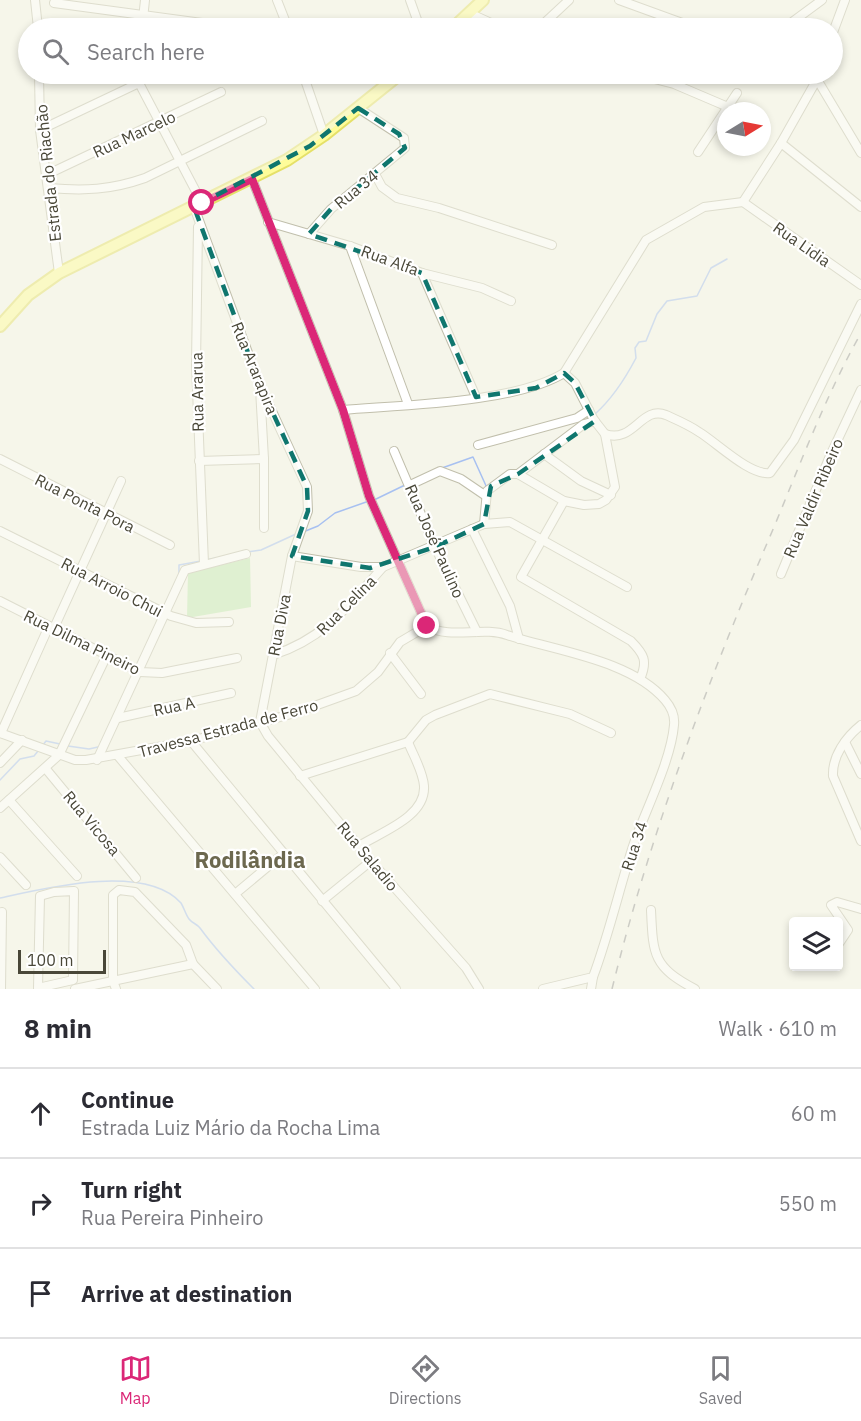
<!DOCTYPE html>
<meta charset="utf-8">
<style>
:root{--surface:#fff;--page:#f7f7f7;--text:#2b2b33;--muted:#7c7c81;--line:#e1e1e2;--accent:#db2777}
body{margin:0;font-family:"IBM Plex Sans",sans-serif;background:var(--page);color:var(--text)}
.controls{position:absolute;right:18px;bottom:18px;display:grid;overflow:hidden;border-radius:6px;box-shadow:0 3px 9px #0003}
.controls button{width:54px;height:54px;display:grid;place-items:center;padding:0;border:0;border-bottom:2px solid var(--line);background:var(--surface);color:var(--text);font:30px sans-serif}
.compass{position:absolute;left:717px;top:102px;width:54px;height:54px;border-radius:50%;background:var(--surface);box-shadow:0 3px 9px #0003;rotate:80deg}
.scale{position:absolute;left:18px;bottom:15px;width:88px;box-sizing:border-box;padding-left:6px;border:3px solid #494738;border-top:0;font-size:16px;line-height:21px;white-space:nowrap;color:#494738;-webkit-text-stroke:4px #fff;paint-order:stroke}
.stop{position:absolute;width:18px;height:18px;margin:-14px;border:4px solid #db2777;border-radius:50%;background:#fff}
.stop.end{background:#db2777;border-color:#fff;box-shadow:0 2px 6px #0008}
.list{margin:0;padding:0;list-style:none}
h2{display:flex;justify-content:space-between;align-items:center;height:78px;margin:0;padding:0 24px;font-size:26px}
h2 small{font-size:20px;font-weight:400;color:var(--muted)}
.list li{display:grid;grid-template-columns:39px 1fr auto;gap:18px;align-items:center;box-sizing:border-box;height:90px;padding:0 24px;border-top:2px solid var(--line)}
.list b{display:block;font-size:22px;white-space:nowrap}
.list p{margin:0;font-size:20px;white-space:nowrap;color:var(--muted)}
.list em{font-size:20px;font-style:normal;color:var(--muted)}
.icon{flex:none;width:33px;height:33px;fill:none;stroke:currentColor;stroke-width:2;stroke-linecap:round;stroke-linejoin:round}
.map{position:relative;flex:none;width:861px;height:989px;overflow:hidden}
.search{position:absolute;background:var(--surface);box-shadow:0 3px 9px #0003;left:18px;right:18px;top:18px;height:66px;display:flex;align-items:center;gap:15px;box-sizing:border-box;padding:0 21px;border-radius:33px;color:var(--muted);font-size:22px}
.sheet{height:348px;background:var(--surface)}
nav{display:flex;justify-content:space-around;align-items:center;box-sizing:border-box;height:84px;border-top:2px solid var(--line);background:var(--surface);font-size:16px;color:var(--muted)}
nav a{display:grid;justify-items:center;gap:3px}
nav .on{color:var(--accent)}
.map>svg:first-child{display:block}
</style>
<div class="map">
<svg width="861" height="989" viewBox="0 0 861 989">
<rect width="100%" height="100%" fill="#f5f5ea"/>
<path fill="#c3e9b3" d="M250 558 251 607 187 618 188 573Z"/>
<g fill="none" stroke-linecap="round" stroke-linejoin="round">
<g stroke="#a7c0f1" stroke-width="1.5">
<path d="M595 414C613 398 625 379 636 358L635 348 639 342 646 341 657 314 667 301 697 296 711 268 727 259"/>
<path d="M442 468 473 457 487 488"/>
<path d="M524 474 545 459"/>
<path d="M374 500 405 485"/>
<path d="M303 532 318 526 335 513 369 501"/>
<path d="M247 552 261 550 296 534"/>
<path d="M206 560 216 558"/>
<path d="M179 573V565L201 561"/>
<path d="M43 745 46 741 60 744"/>
<path d="M68 746 89 749 98 747"/>
<path d="M0 780 20 759 34 756 38 751"/>
<path d="M0 898C45 888 145 863 181 903 184 908 186 915 189 919 192 923 197 924 200 928 216 950 234 969 254 989"/>
</g>
<g stroke="#c1bfac" stroke-width="10">
<g id="minor">
<path d="M35 0 38 28"/>
<path d="M277 0 288 28"/>
<path d="M410 0 420 28"/>
<path d="M619 0 696 28"/>
<path d="M54 3 239 28"/>
<path d="M469 13 502 28"/>
<path d="M142 28 145 0"/>
<path d="M539 28 569 0"/>
<path d="M784 28 822 0"/>
<path d="M832 35 845 0"/>
<path d="M39 74 40 130 59 273"/>
<path d="M138 74 139 83 202 203"/>
<path d="M303 74 324 135"/>
<path d="M635 74 674 84 728 107"/>
<path d="M818 81 861 153"/>
<path d="M40 130 139 83"/>
<path d="M781 143 861 207"/>
<path d="M698 152 737 93"/>
<path d="M375 174 382 187 397 198 439 208 552 245"/>
<path d="M46 175 221 92"/>
<path d="M252 179 343 410 369 496 427 626"/>
<path d="M49 188C84 191 111 190 145 178L262 121"/>
<path d="M743 202 781 143 820 74"/>
<path d="M743 202 861 285"/>
<path d="M194 207 260 385 307 487 308 511 292 556 260 722"/>
<path d="M268 222 350 246 422 273 482 288 511 301"/>
<path d="M198 227 196 364 204 564"/>
<path d="M309 234 331 209 405 148 404 138 358 108"/>
<path d="M350 246 408 404"/>
<path d="M422 273 476 397"/>
<path d="M260 389 264 459V528"/>
<path d="M343 410C403 405 515 403 564 373L646 240 704 207 743 202"/>
<path d="M605 434C634 444 641 405 666 415 677 420 689 425 699 432 716 442 750 476 770 473L794 440 861 304"/>
<path d="M478 445 577 418 589 410"/>
<path d="M394 451 435 547 477 632"/>
<path d="M544 454 581 481 611 495"/>
<path d="M0 459 170 545"/>
<path d="M199 461 264 459"/>
<path d="M518 474 584 424 595 421"/>
<path d="M410 485 440 471 461 479 486 496"/>
<path d="M564 501 521 577 631 641C644 654 648 661 640 679"/>
<path d="M484 524 487 491 510 474H518L564 501 584 505 599 504 606 500 615 487 605 434 594 420 575 383 564 373"/>
<path d="M472 529 510 606 519 639"/>
<path d="M0 531 171 616 196 623 229 622"/>
<path d="M292 556 361 567H383L484 524 510 522 627 587"/>
<path d="M781 574 830 456 861 390"/>
<path d="M0 601 140 672 162 673 237 658"/>
<path d="M427 626C450 640 482 626 507 635 556 651 631 660 665 700 671 707 675 716 674 725 671 761 645 811 633 846 619 890 609 934 593 977L543 989"/>
<path d="M54 628 121 481"/>
<path d="M390 653 421 694"/>
<path d="M273 655C324 639 349 605 383 567"/>
<path d="M118 718 231 693"/>
<path d="M260 722 268 736 371 861 466 968 479 989"/>
<path d="M861 725C846 737 832 756 833 776L861 841"/>
<path d="M0 733 75 760H86L191 741 295 713 356 691 378 672 400 642 427 626"/>
<path d="M1 733 49 626"/>
<path d="M191 741 396 989"/>
<path d="M408 742 426 720 435 715 490 694 570 714 611 733"/>
<path d="M845 742 861 774"/>
<path d="M118 756 315 989"/>
<path d="M97 760 185 570 246 554"/>
<path d="M0 763 22 740"/>
<path d="M46 769 136 878"/>
<path d="M300 776 408 742"/>
<path d="M9 800 77 876"/>
<path d="M0 808 59 755 107 655"/>
<path d="M359 846C381 832 426 817 424 786 423 771 413 755 408 742"/>
<path d="M0 857 26 885"/>
<path d="M235 894 283 854"/>
<path d="M322 901 371 861"/>
<path d="M651 910C653 955 653 967 695 989"/>
<path d="M838 945 848 930 831 905 837 902 861 909"/>
<path d="M38 988 73 980 74 891 54 892 40 896 38 988V989"/>
<path d="M1 989 2 912"/>
<path d="M75 989 193 964"/>
<path d="M116 989 113 981V895L119 890 135 892 186 945 193 964 217 989"/>
<path d="M591 989 593 977"/>
</g>
</g>
<g stroke="#e5e068" stroke-width="14">
<g id="major">
<path d="M453 28 483 0"/>
<path d="M0 326 28 295 59 273 287 160 324 135 400 74"/>
</g>
</g>
<use href="#minor" stroke="#fff" stroke-width="8"/>
<use href="#major" stroke="#fefc9a" stroke-width="10"/>
<path stroke="#999" stroke-width="1.5" stroke-dasharray="8 8" stroke-linecap="butt" d="M612 989C651 830 709 678 774 527 801 462 826 395 861 333"/>
</g>
<g fill="none" stroke-linecap="round" stroke-linejoin="round">
<path stroke="#db2777" stroke-width="8" d="M202 203 252 179 343 410 369 496 427 626"/>
</g>
<path d="M0 0H861V989H0ZM358 108 399 134 405 148 331 209 309 234 422 273 476 397 536 388 564 373 575 383 595 421 518 474 491 486 484 524 435 547 370 568 292 556 308 511 307 487 260 385 194 207 310 146Z" fill="#f5f5ea" fill-opacity=".55" fill-rule="evenodd"/>
<path fill="none" stroke="#0f766e" stroke-width="4.5" stroke-dasharray="12 8" stroke-linejoin="round" d="M358 108 399 134 405 148 331 209 309 234 422 273 476 397 536 388 564 373 575 383 595 421 518 474 491 486 484 524 435 547 370 568 292 556 308 511 307 487 260 385 194 207 310 146Z"/>
<g text-anchor="middle" dominant-baseline="central" stroke-width="4.5" stroke-linejoin="round" paint-order="stroke">
<g font-size="16" fill="#494738" stroke="#fff">
<text transform="translate(134 134) rotate(-25)">Rua Marcelo</text>
<text transform="translate(48 173) rotate(-96)">Estrada do Riachão</text>
<text transform="translate(356 189) rotate(-39)">Rua 34</text>
<text transform="translate(802 244) rotate(35)">Rua Lidia</text>
<text transform="translate(390 260) rotate(20)">Rua Alfa</text>
<text transform="translate(255 368) rotate(68)">Rua Ararapira</text>
<text transform="translate(197 392) rotate(-91)">Rua Ararua</text>
<text transform="translate(813 498) rotate(-67)">Rua Valdir Ribeiro</text>
<text transform="translate(85 503) rotate(27)">Rua Ponta Pora</text>
<text transform="translate(435 541) rotate(66)">Rua José Paulino</text>
<text transform="translate(112 587) rotate(27)">Rua Arroio Chui</text>
<text transform="translate(346 605) rotate(-45)">Rua Celina</text>
<text transform="translate(279 625) rotate(-79)">Rua Diva</text>
<text transform="translate(82 642) rotate(26)">Rua Dilma Pineiro</text>
<text transform="translate(174 706) rotate(-12)">Rua A</text>
<text transform="translate(228 728) rotate(-15)">Travessa Estrada de Ferro</text>
<text transform="translate(92 823) rotate(50)">Rua Vicosa</text>
<text transform="translate(634 846) rotate(-72)">Rua 34</text>
<text transform="translate(368 856) rotate(50)">Rua Saladio</text>
</g>
<g font-size="22" font-weight="bold" fill="#6c684f" stroke="#fff">
<text x="250" y="859">Rodilândia</text>
</g>
</g>
</svg>
<div class="controls">
<button><svg class="icon" aria-label="layers" viewBox="0 0 24 24"><path d="M12 4l9 5-9 5-9-5zM3 14l9 5 9-5"/></svg></button>
</div>
<svg class="compass" viewBox="-18 -18 36 36"><path d="M0-13l5 13h-10z" fill="#e53935"/><path d="M0 13l5-13h-10z" fill="#7c7c81"/></svg>
<div class="scale">100 m</div>
<div class="stop" style="left:202px;top:203px"></div>
<div class="stop end" style="left:427px;top:626px"></div>
<div class="search"><svg class="icon" aria-label="search" viewBox="0 0 24 24"><circle cx="10" cy="10" r="6"/><path d="M15 15l6 6"/></svg>Search here</div>
</div>
<section class="sheet">
<h2>8 min<small>Walk · 610 m</small></h2>
<ul class="list">
<li><svg class="icon" aria-label="ahead" viewBox="0 0 24 24"><path d="M12 20V5M6 11l6-6 6 6"/></svg><div><b>Continue</b><p>Estrada Luiz Mário da Rocha Lima</p></div><em>60 m</em></li>
<li><svg class="icon" aria-label="right" viewBox="0 0 24 24"><path d="M7 20v-9h11M14 6l5 5-5 5"/></svg><div><b>Turn right</b><p>Rua Pereira Pinheiro</p></div><em>550 m</em></li>
<li><svg class="icon" aria-label="arrive" viewBox="0 0 24 24"><path d="M6 21V4h12l-3 4 3 4H6"/></svg><div><b>Arrive at destination</b></div></li>
</ul>
</section>
<nav>
<a class="on"><svg class="icon" aria-label="map" viewBox="0 0 24 24"><path d="M3 6l6-2 6 2 6-2v14l-6 2-6-2-6 2zM9 4v14M15 6v14"/></svg>Map</a>
<a><svg class="icon" aria-label="directions" viewBox="0 0 24 24"><path d="M12 3l9 9-9 9-9-9zM9 14v-3h6M13 9l2 2-2 2"/></svg>Directions</a>
<a><svg class="icon" aria-label="saved" viewBox="0 0 24 24"><path d="M7 4h10v16l-5-4-5 4z"/></svg>Saved</a>
</nav>
